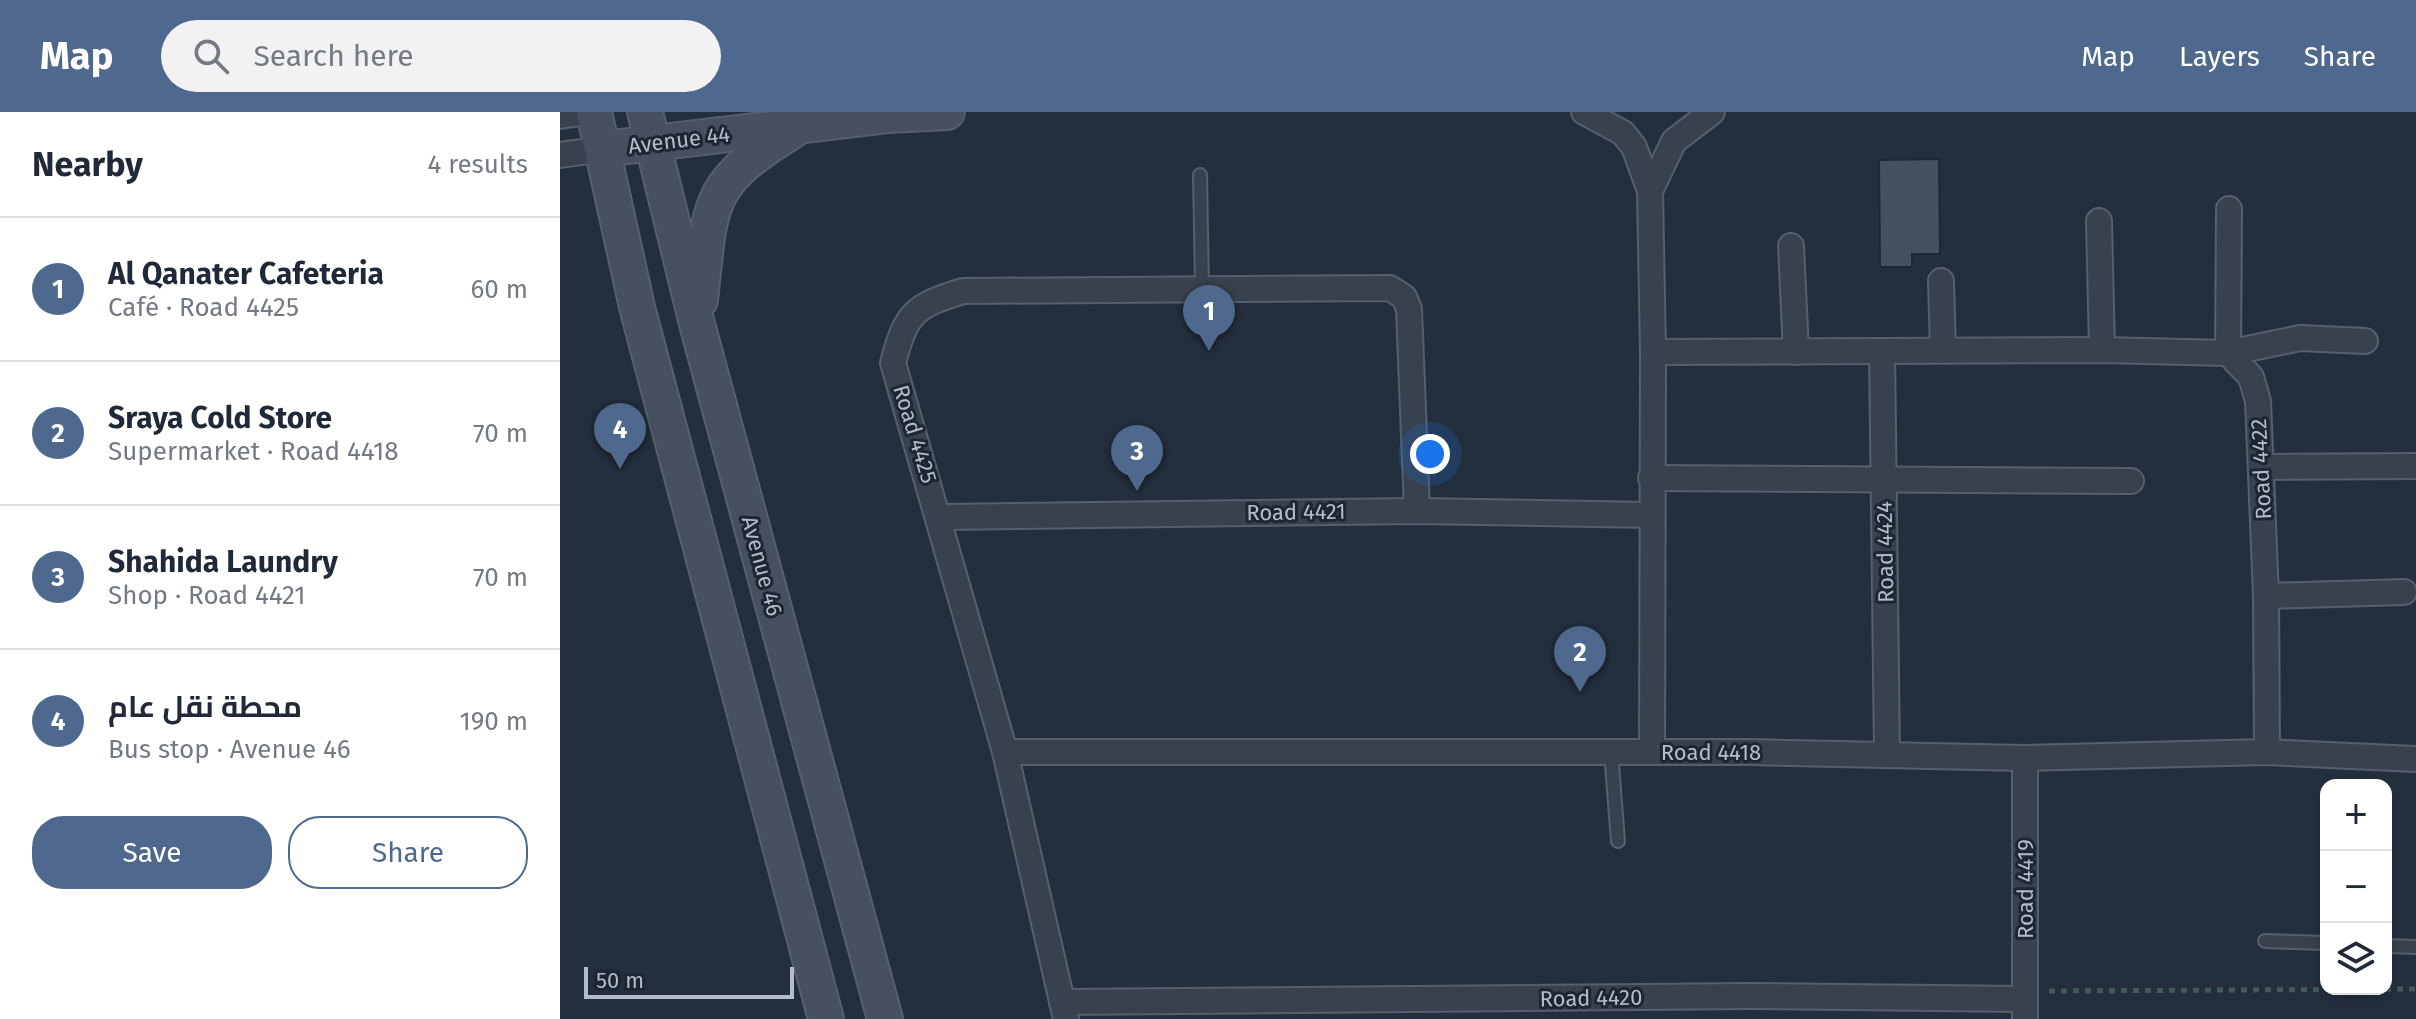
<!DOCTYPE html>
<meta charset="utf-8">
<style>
:root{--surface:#fff;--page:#f2f2f3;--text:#1f2937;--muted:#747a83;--line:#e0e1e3;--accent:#4f688e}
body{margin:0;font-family:"Fira Sans",Cairo,sans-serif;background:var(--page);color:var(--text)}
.controls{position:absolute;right:24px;bottom:24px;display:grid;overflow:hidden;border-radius:16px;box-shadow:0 4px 12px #0003}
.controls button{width:72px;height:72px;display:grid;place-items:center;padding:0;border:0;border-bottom:2px solid var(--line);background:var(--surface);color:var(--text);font:40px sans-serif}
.scale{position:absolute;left:24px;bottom:20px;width:210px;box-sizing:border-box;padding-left:8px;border:4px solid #b4bcc9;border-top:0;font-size:22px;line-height:28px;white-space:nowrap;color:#b4bcc9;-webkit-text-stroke:6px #1d2633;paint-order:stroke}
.you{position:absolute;left:870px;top:342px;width:28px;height:28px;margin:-20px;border:6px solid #fff;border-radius:50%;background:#1a73e8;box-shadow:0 0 0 12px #1a73e833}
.badge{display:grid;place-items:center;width:52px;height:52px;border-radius:50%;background:var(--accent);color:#fff;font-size:26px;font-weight:700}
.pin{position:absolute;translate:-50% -66px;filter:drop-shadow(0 2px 4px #0008)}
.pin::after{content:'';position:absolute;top:42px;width:28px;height:24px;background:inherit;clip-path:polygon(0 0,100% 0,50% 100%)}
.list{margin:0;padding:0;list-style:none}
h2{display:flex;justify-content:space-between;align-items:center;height:104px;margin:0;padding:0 32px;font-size:34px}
h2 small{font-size:26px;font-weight:400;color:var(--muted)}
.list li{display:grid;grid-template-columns:52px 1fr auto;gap:24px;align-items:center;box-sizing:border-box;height:144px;padding:0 32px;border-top:2px solid var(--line)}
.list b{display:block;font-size:30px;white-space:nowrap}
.list p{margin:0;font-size:26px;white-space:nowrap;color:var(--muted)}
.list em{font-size:26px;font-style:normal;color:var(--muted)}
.actions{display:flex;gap:16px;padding:24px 32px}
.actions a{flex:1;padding:18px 0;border:2px solid var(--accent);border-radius:32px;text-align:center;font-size:28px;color:var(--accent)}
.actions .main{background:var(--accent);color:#fff}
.icon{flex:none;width:44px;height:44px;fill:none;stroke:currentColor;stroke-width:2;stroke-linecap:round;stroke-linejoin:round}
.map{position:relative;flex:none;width:1856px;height:907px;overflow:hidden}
header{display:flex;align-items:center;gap:48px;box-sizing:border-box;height:112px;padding:0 40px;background:var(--accent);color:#fff}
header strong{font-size:38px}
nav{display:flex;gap:44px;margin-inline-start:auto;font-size:28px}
.search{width:560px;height:72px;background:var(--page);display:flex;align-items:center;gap:20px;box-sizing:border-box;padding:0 28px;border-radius:44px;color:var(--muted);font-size:30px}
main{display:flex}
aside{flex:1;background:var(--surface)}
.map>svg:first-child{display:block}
</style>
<header>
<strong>Map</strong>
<div class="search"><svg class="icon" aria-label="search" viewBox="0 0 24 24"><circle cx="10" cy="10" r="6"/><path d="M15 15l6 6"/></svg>Search here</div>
<nav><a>Map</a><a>Layers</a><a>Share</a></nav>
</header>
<main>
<aside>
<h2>Nearby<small>4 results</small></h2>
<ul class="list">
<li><span class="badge">1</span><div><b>Al Qanater Cafeteria</b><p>Café · Road 4425</p></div><em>60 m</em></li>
<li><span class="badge">2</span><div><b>Sraya Cold Store</b><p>Supermarket · Road 4418</p></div><em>70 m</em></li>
<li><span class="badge">3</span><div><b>Shahida Laundry</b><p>Shop · Road 4421</p></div><em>70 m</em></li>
<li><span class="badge">4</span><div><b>محطة نقل عام</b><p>Bus stop · Avenue 46</p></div><em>190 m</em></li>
</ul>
<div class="actions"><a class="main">Save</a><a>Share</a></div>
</aside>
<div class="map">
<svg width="1856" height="907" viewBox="0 0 1856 907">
<rect width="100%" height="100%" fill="#242f3e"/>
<path fill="#455162" stroke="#1f2835" stroke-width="2" d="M1379 47 1380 142H1352V155H1320L1319 48Z"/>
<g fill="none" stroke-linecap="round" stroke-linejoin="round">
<g stroke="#565f6c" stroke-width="16">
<g id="lane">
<path d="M640 63 642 175"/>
<path d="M1051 640 1058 729"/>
<path d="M1705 829 1766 831"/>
<path d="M1826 834 1856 835"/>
</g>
</g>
<g stroke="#565f6c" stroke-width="28">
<g id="street">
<path d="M1024 0 1063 21 1074 35 1090 79 1093 240 1092 640"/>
<path d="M0 4 27 0"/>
<path d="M0 43 43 37"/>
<path d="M1090 79 1114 29 1152 0"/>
<path d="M1669 97 1668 241 1740 226 1805 229"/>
<path d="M1539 109 1542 238"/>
<path d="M1231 134 1236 240"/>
<path d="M1381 169 1383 238"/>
<path d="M1322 239 1327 642"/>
<path d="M1093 240 1542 238 1668 241 1691 265 1698 289 1706 484 1707 640"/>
<path d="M1702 355 1856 354"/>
<path d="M1091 366 1571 369"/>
<path d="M380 405 857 399 1091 403"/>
<path d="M1706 484 1844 480"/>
<path d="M445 640H1189L1465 646 1707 640 1856 647"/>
<path d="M1465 646V907"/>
<path d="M502 890 1191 884 1465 887"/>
<path d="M506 907 445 640 333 251C346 201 354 194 403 179L830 176 844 185 849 197 857 399"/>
</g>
</g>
<g stroke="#565f6c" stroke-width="38">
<g id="secondary">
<path d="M34 0 77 195 266 907"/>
<path d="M85 0 137 212 325 907"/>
<path d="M43 37 329 3 387 0"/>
<path d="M140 188C151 91 144 73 232 19"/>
</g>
</g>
<path stroke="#44595c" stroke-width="5" stroke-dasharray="6 6" stroke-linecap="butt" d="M1489 879 1856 877"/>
<use href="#lane" stroke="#38414e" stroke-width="12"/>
<use href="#street" stroke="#38414e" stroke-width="24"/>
<use href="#secondary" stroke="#465061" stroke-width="34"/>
</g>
<g text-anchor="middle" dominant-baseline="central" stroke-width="6" stroke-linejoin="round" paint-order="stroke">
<g font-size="22" fill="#b4bcc9" stroke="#1d2633">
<text transform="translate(119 28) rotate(-7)">Avenue 44</text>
<text transform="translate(355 322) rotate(73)">Road 4425</text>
<text transform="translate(1701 357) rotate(-93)">Road 4422</text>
<text transform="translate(736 400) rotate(-1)">Road 4421</text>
<text transform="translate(1325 440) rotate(-91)">Road 4424</text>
<text transform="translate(202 454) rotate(75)">Avenue 46</text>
<text x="1151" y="640">Road 4418</text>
<text transform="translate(1465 777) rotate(-90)">Road 4419</text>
<text transform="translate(1031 886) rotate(-1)">Road 4420</text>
</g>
</g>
</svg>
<div class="controls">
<button>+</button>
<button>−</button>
<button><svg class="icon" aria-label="layers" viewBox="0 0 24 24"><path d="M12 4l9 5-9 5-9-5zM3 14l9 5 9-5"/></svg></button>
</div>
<div class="scale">50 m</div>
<div class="you"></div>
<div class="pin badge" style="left:649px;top:239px">1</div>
<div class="pin badge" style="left:1020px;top:580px">2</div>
<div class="pin badge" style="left:577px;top:379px">3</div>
<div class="pin badge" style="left:60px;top:357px">4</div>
</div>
</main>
